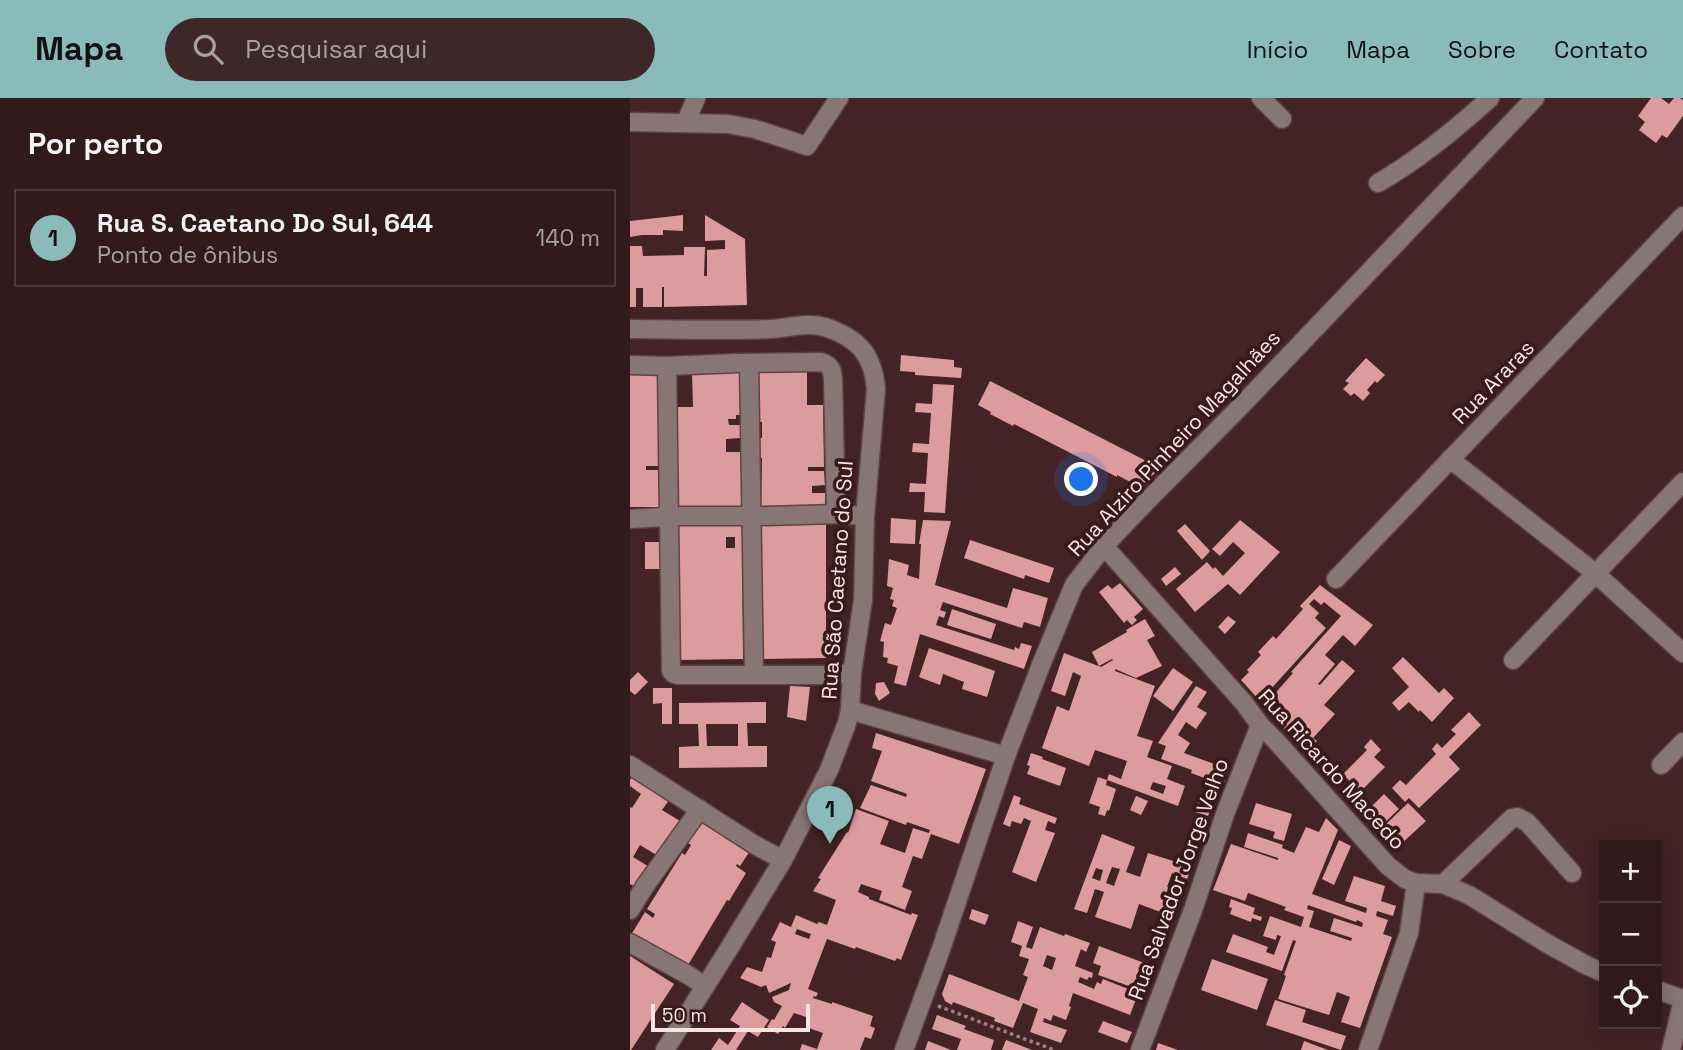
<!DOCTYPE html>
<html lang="pt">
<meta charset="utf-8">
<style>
:root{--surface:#321a1c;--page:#3d2729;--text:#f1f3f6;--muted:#a8a1a3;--line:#4d383b;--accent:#8bbbb9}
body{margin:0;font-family:"Space Grotesk",sans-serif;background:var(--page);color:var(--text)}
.controls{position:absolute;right:21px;bottom:21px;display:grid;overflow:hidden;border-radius:0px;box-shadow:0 4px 18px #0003}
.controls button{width:63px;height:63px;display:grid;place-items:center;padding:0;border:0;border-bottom:2px solid var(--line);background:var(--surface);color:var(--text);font:35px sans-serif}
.scale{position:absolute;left:21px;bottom:18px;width:159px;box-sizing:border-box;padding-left:7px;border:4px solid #f9e4e4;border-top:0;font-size:19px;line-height:24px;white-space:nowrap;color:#f9e4e4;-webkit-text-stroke:5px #381a1b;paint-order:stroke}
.you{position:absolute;left:452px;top:382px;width:24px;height:24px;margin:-18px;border:5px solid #fff;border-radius:50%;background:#1a73e8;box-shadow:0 0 0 10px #1a73e833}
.badge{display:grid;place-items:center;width:46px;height:46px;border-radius:50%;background:var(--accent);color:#111;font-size:23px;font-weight:700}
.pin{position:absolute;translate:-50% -58px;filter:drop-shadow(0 2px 4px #0008)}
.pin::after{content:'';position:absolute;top:37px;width:24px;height:21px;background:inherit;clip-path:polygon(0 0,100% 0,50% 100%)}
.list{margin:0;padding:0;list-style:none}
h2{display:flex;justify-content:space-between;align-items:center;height:91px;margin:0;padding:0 28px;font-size:30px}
h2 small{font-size:23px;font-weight:400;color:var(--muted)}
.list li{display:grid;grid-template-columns:46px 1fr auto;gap:21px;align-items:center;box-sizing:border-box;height:98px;margin:0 14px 14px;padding:0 14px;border:2px solid var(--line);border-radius:0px}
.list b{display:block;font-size:26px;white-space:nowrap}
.list p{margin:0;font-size:23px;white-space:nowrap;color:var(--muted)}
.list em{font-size:23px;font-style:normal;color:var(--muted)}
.icon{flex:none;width:38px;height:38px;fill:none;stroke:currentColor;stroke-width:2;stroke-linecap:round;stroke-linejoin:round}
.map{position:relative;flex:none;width:1053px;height:952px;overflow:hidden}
header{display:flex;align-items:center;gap:42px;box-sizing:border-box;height:98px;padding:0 35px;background:var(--accent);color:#111}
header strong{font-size:33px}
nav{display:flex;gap:38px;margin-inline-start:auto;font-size:24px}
.search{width:490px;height:63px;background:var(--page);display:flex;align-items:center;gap:18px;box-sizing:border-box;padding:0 24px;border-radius:38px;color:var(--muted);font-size:26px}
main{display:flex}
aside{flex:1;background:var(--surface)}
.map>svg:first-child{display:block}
</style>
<header>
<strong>Mapa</strong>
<div class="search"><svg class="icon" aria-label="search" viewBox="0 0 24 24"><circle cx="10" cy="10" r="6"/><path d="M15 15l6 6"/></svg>Pesquisar aqui</div>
<nav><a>Início</a><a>Mapa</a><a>Sobre</a><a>Contato</a></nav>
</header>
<main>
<aside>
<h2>Por perto<small></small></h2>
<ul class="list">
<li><span class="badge">1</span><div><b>Rua S. Caetano Do Sul, 644</b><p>Ponto de ônibus</p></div><em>140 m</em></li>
</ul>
</aside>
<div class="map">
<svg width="1053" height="952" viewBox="0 0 1053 952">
<rect width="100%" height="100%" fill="#432325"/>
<g fill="#dc9c9e" fill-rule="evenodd">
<path d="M1021 0H1031L1039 6 1044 0H1050L1053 2V18L1037 40 1032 37 1026 45 1009 32 1015 24 1008 18Z"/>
<path d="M53 117V133L33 132V137H12L0 139V123Z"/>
<path d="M75 117 115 141 117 207 34 209V189H32V209H13V190H6V209H0V148H12L13 158 54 157V149H75L74 178H77V152L95 151V142L75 143Z"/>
<path d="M271 257 324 262V269L332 270 331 280 285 277V274L270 273Z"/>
<path d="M736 260 755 277 747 285 745 283 737 292 740 295 733 303 724 295 721 298 713 291 719 285 715 283Z"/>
<path d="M177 273V307H193L194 369H178V373H194L195 387 182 388V395H195V407L131 408 132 360H130V340H132V324H130L129 274Z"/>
<path d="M62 274H109L111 317H106V321H98L99 327H111V340L96 341V354H110L113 408 47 409 46 309H63Z"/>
<path d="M0 275H27L29 368H16V372H29L30 409H0Z"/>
<path d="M360 283 530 370 510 389 487 377V379L384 326 383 328 360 316 361 314 348 307Z"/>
<path d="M303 286 324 287 315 415 294 414 295 394H279L280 385 296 386 298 355 282 354 283 345 299 346 301 315 285 314 286 305 302 306Z"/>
<path d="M261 420 286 422 285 446 260 445Z"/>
<path d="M293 422 321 423 305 487 377 510 383 490 418 500 410 529 394 524 392 530 313 504 310 512 316 514 314 520 309 518 306 527 384 552 385 549 389 551 391 545 402 548 394 571 290 536 276 588 264 585 268 568 257 565 258 560 253 559 254 544 250 543 255 525 261 527 267 510 262 508 264 502 260 501 263 490 257 488 259 461 279 467 277 477 289 481 291 446H289Z"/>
<path d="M610 422 650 454 610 497 598 486 565 514 546 491 577 464 583 471 585 469 593 478 615 455 603 444 590 458 582 451Z"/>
<path d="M196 426V560L132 561 130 427Z"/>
<path d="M555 426 580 453 572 462 547 433Z"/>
<path d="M112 427 113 561 50 562 48 428ZM96 439H105V450H96Z"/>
<path d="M340 442 424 470 419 485 395 477 394 481 334 460Z"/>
<path d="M15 444H29L30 471H15Z"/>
<path d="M545 469 551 476 536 488 531 481Z"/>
<path d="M490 485 513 511 504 519 507 522 502 527 497 522 494 525 469 494 478 487 482 491Z"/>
<path d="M690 487 743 527 725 548 713 537 695 557 705 566 688 586 690 587 712 562 725 573 694 607 705 616 683 640 687 643 675 655 642 617 651 607 642 599 663 575 661 574 711 518 694 504 691 507 684 501 679 506 689 515 685 520 696 530 630 603 611 582 619 574 617 572 631 557 628 554 643 538 646 541 673 511 670 508Z"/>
<path d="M322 511 366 526 361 541 317 527Z"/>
<path d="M598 518 606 524 595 536 588 529Z"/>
<path d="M515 521 525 538 517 542 532 568 506 580 485 571V573L525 588 507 638 523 643 517 659 542 668 537 681 555 688 548 708 477 682 476 687 486 691 479 713 477 712 475 718 468 716 470 709 459 705 468 679 477 682 479 676 491 681 497 663 465 652 459 668 412 650 427 608 439 613 451 578 443 574 435 598 421 593 434 555 471 569 483 562 482 561 469 568 462 554 497 534 496 532ZM523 684 536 688 533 696 520 691Z"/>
<path d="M299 550 365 573 357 599 332 591 334 584 313 576 310 587 289 579Z"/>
<path d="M773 559 809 595 814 590 824 600 802 624 790 612 789 614 779 604 769 613 762 605 779 589 762 570Z"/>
<path d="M543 570 563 584 543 613 523 598Z"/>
<path d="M8 574 18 584 5 597 0 593V582Z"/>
<path d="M254 584 260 595 249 603 245 596 246 585Z"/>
<path d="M160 588 180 589 176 623 157 619Z"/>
<path d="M566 588 577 594 567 609 577 615 566 631 556 624 548 637 560 645 554 655 598 671 593 687 561 675 562 672 531 661 536 648 528 645Z"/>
<path d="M23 590H42V626H32V605L23 606Z"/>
<path d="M136 604V625H117L118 648H137V669L49 670V649L69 648 68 626H49V605ZM76 626H108V648H77Z"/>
<path d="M839 614 851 627 819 659 830 671 789 710 779 700 775 704 762 690 770 682 776 687 806 656 802 651 807 645 812 650 826 636 821 632Z"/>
<path d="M246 635 356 671 329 746 301 736 292 761 283 758 272 789 282 793 275 812 249 802 252 793 231 786 228 794 239 799V801L281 817 282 815 288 817 271 862 267 860 265 863 226 849 225 851 197 841 178 891 188 895 186 899 184 898 183 900 202 906V904L243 918 240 928 245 930 241 941 235 939 230 952H170L172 946 187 951 193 935 176 929 179 920 164 915 155 930 153 928 148 936 137 929 142 921 144 922 152 908 144 904 142 899 159 892 161 885 139 895 136 887 131 889 110 880 117 869 132 874 137 859 141 860 146 844 141 842 150 824 161 829 166 817 187 826 189 824 197 827 206 802 183 793 191 781 188 780 217 734 218 735 226 711 259 723 250 746 275 755 283 730 299 735 300 732 277 724 276 727 230 710 241 687 276 699 277 696 241 683 252 653 242 650ZM167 831 181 836 179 841 165 836Z"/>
<path d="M741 641 751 652 744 659 755 669 730 694 713 676 737 652 734 649Z"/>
<path d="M401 655 413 659 412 661 436 670 430 688 397 676 400 668 397 667Z"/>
<path d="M2 679 39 702 32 712 50 723 28 758 10 747 3 759 21 770 7 790 0 786V709L2 710 11 696 0 688V682Z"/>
<path d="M754 696 769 711 748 731 734 716Z"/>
<path d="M384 697 391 700 389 706 427 720 425 726 418 723 415 732 425 735 406 784 382 774 401 723 394 720 391 726 382 723 380 729 373 726Z"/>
<path d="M571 697 584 702 578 718 565 714Z"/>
<path d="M506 698 518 703 511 717 500 712Z"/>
<path d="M626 705 662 716 654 743 643 740 645 734 619 726Z"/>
<path d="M778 705 796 723 770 747 753 729Z"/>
<path d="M696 720 708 732 682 796 736 815 737 810 715 803 724 778 755 788 751 803 766 808 763 818 747 813 746 818 758 822 753 836 762 839 730 930 711 924 720 899 707 894 699 917 648 901 656 878 654 877 666 843 663 842 652 873 596 854 603 836 638 849 636 854 644 857 651 838 647 837 646 842 633 838 640 818 671 829 674 819 654 812 656 809 618 795 615 803 583 792 601 746 648 762V760L614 749 618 735 653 747 652 750 664 755 676 729 689 734ZM678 807 726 824 727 822 733 825 732 829 704 820 700 833 722 840 721 843 679 829 684 813 677 811Z"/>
<path d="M72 723 120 753 110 768 107 766 106 768 116 775 99 803 97 802 55 872 1 837 15 814 23 820 25 816 17 811 52 755 55 757 61 747 58 745Z"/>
<path d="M472 736 505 749 496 774 510 779 518 755 562 769 557 781 542 775 537 789 553 794 544 819 509 806 501 831 465 819 474 794 465 791 457 815 444 811ZM482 769 490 771 484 788 476 785ZM466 770 473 772 470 783 462 780ZM537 793 548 797 544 807 533 803Z"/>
<path d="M709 742 721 748 704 787 692 781Z"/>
<path d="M601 801 625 810 623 816 632 819 631 823 622 820 621 824 600 816 602 810 599 809Z"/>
<path d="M342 811 359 817 355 827 339 821Z"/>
<path d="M388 823 403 829 396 849 402 851 410 829 434 838 435 836 460 845 456 854 451 851 445 868 463 875 462 880 459 879 457 882 450 879 448 884 464 891 467 884 471 886 473 881 503 893 502 895 508 896 500 917 443 895 439 908 441 909 436 922 423 917 421 923 414 920 413 924 437 932 431 945 400 934 408 911 393 905 383 930 364 923 365 920 323 904 322 907 315 903 312 896 319 876 389 903 398 879 393 877 399 861 389 858 392 848 381 844ZM417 857 426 860 422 872 413 868Z"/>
<path d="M469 848 525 869 516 894 468 877 471 868 463 865Z"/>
<path d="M0 858 44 886 1 952H0Z"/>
<path d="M582 861 638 881 627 912 571 892Z"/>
<path d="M645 902 676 912 672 924 716 938 711 952 636 927Z"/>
<path d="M112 904 139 922 128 939 118 933 106 952H81L89 940 98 947 110 928 100 922Z"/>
<path d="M307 917 336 928 334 931 364 942 361 952H327L331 941 302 931Z"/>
<path d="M473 923 502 934 497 945 468 934Z"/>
<path d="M376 942 402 952H372Z"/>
<path d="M298 943 321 952H295Z"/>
<path d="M674 943 698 952H671Z"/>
<path d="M528 945 548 952H526Z"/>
</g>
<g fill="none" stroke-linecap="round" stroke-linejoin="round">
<g stroke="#604244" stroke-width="21">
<g id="minor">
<path d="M631 0 652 21"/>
<path d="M0 24 98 26 125 31 177 48 209 0"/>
<path d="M56 24 66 0"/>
<path d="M748 85C788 62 826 31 860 0"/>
<path d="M0 231C47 231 94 233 141 231 158 230 178 224 195 229 228 240 243 256 246 291L235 418 233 502 222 575 220 612 217 625 199 672 153 762 100 849 35 952"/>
<path d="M119 265 124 576"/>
<path d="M0 267 37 268 108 265 191 264C201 267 202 271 203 281L206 416"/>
<path d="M37 268 41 573 44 576 48 577H193L222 575"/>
<path d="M820 361 965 475 1053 555"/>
<path d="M0 421 52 418H136L206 416 235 418"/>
<path d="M474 448 614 605 630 627 646 643 758 768 775 781 786 785 779 835 738 952"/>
<path d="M706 481 1053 118"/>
<path d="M883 562 1053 384"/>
<path d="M220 612 376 658"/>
<path d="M0 667 125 747 153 762"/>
<path d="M1031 667 1053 644"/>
<path d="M786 785 813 786 839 797 918 846 956 867 974 875"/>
<path d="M813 786 882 720 887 719 897 724 942 775"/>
<path d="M0 812 15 788 70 711"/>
<path d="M0 845 58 877 75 888"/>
<path d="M1027 892 1053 901"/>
<path d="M274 952 310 854 376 658 411 567 444 487 474 448 517 403 611 308 905 0"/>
<path d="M510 952 563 812 595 716 630 627"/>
<path d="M1041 952 1053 902"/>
</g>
</g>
<path stroke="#9a8081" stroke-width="3.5" stroke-dasharray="3.5 3.5" stroke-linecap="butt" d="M308 908 424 952"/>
<use href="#minor" stroke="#887676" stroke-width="18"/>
</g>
<g text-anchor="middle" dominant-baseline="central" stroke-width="7" stroke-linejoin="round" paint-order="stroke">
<g font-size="21" fill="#f9e4e4" stroke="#381a1b">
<text transform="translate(863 284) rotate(-46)">Rua Araras</text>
<text transform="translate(544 345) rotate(-47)">Rua Alziro Pinheiro Magalhães</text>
<text transform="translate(207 482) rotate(-86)">Rua São Caetano do Sul</text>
<text transform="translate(702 671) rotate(48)">Rua Ricardo Macedo</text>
<text transform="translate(548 781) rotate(-70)">Rua Salvador Jorge Velho</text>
</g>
</g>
</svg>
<div class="controls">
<button>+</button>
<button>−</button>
<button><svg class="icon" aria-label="locate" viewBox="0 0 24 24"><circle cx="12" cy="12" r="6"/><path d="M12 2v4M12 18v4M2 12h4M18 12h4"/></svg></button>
</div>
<div class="scale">50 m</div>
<div class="you"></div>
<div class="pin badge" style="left:200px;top:746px">1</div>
</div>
</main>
